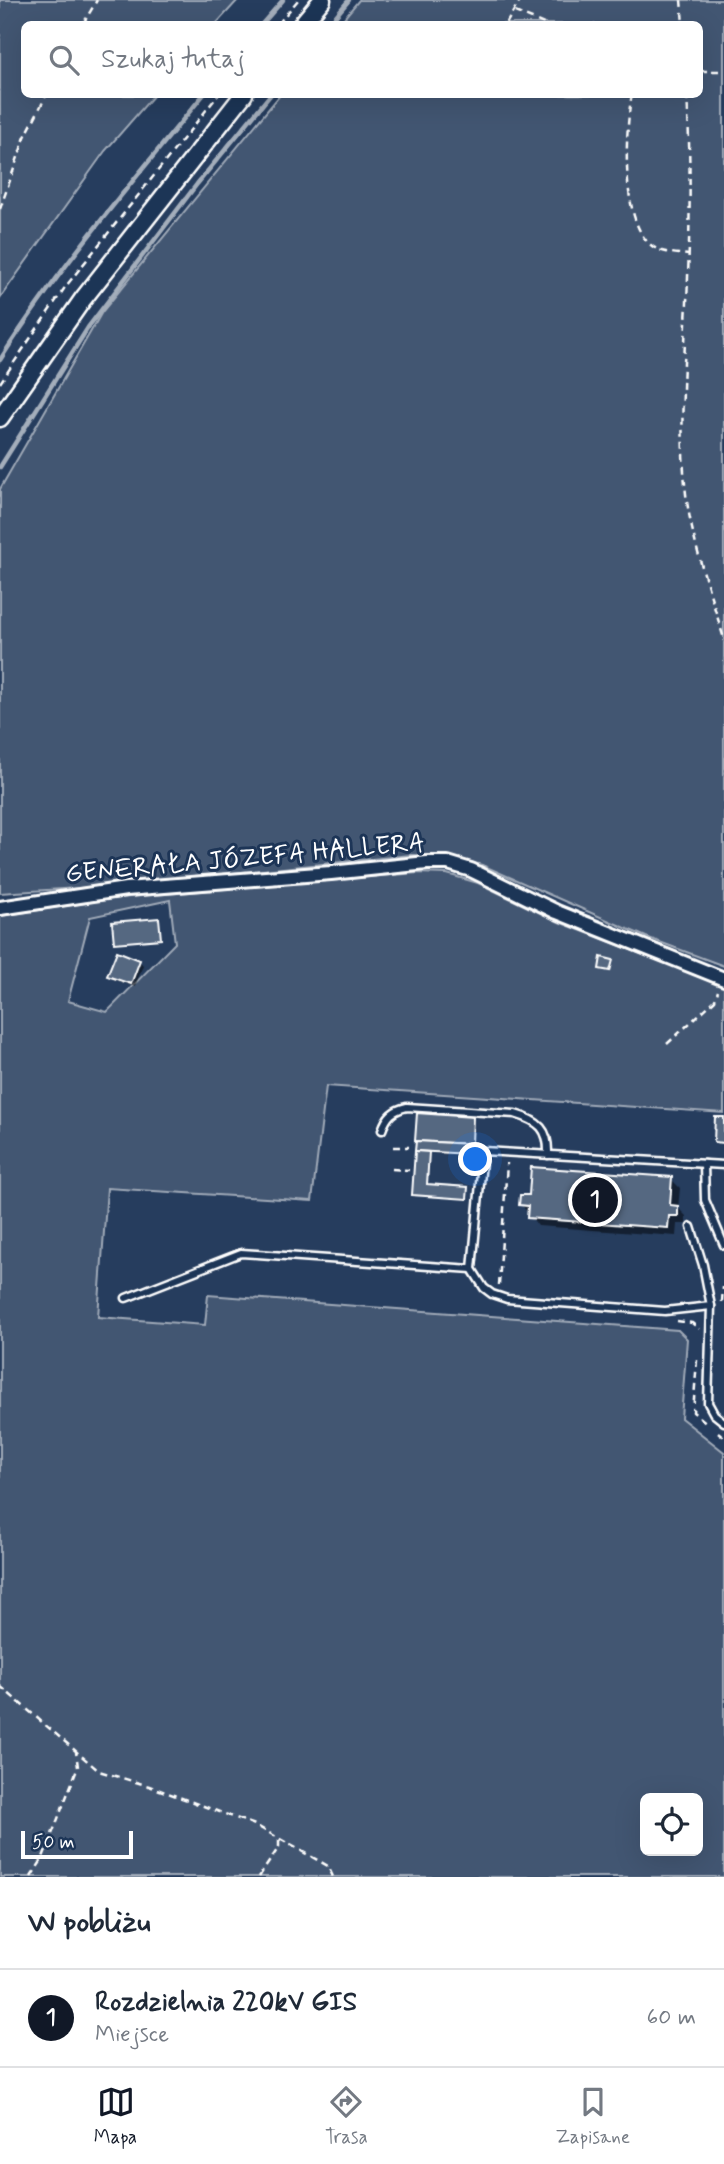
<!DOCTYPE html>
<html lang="pl">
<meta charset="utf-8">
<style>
:root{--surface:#fff;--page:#f2f2f3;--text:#1f2937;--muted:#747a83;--line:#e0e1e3;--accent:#111827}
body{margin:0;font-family:Mynerve,sans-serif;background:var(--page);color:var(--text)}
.controls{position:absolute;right:21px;bottom:21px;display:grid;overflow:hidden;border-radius:10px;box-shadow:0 7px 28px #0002}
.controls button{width:63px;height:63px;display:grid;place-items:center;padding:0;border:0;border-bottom:2px solid var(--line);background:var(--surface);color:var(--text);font:35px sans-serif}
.scale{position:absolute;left:21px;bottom:18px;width:112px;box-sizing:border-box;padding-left:7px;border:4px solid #fff;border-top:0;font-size:19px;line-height:24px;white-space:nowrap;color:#fff;-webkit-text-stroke:5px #1d3557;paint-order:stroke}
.you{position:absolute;left:476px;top:1160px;width:24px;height:24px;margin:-18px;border:5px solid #fff;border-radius:50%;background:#1a73e8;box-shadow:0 0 0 10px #1a73e833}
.badge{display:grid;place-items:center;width:46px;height:46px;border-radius:50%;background:var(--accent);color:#fff;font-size:23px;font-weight:700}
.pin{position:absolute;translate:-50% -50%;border:4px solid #fff;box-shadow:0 2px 7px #0006}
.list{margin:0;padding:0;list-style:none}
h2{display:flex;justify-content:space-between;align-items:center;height:91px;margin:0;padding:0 28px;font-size:30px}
h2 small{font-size:23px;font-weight:400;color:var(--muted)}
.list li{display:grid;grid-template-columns:46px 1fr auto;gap:21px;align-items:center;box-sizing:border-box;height:98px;padding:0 28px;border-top:2px solid var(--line)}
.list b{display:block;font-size:26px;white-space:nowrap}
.list p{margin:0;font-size:23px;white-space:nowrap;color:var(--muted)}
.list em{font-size:23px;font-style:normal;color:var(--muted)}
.icon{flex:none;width:38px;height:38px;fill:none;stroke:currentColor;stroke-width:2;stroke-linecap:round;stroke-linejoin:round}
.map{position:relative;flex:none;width:724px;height:1877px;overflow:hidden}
.search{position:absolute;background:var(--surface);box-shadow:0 7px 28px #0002;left:21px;right:21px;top:21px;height:77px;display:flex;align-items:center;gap:18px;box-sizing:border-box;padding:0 24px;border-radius:10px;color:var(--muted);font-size:26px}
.sheet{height:189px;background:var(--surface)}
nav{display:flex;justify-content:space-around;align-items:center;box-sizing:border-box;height:98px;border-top:2px solid var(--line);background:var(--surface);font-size:19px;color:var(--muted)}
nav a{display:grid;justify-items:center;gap:4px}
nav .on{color:var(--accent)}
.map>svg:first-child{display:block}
</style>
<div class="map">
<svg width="724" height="1877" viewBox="0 0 724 1877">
<rect width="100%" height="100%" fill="#263d5e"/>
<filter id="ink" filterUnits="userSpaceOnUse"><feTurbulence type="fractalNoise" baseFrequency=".0143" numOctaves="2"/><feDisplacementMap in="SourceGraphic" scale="14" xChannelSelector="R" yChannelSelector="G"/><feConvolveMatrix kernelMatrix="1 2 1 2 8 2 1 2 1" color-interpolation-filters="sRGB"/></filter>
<g filter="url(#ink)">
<g fill="#425672" stroke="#a0aab8" stroke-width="2" fill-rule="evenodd">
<path d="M0 0H238L216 24H24V94L154 95 105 151 0 298Z"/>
<path d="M359 0H724V966L646 937 482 865 445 856 411 855 94 887 0 893V489L102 312 280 95 700 94V24H339Z"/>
<path d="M417 873 447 874 478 883 559 922 724 986V1113L326 1086 312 1201 107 1188 98 1317 205 1325 208 1295 678 1330 687 1339 681 1418 724 1452V1877H0V916L118 898ZM170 900 175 943 107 1012 68 1001 90 917ZM645 1798H698V1851H645Z"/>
</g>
<g fill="#0007">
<path d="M159 920 162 940 116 942Z"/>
<path d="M139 961 143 965 135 987 113 979 109 975Z"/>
<path d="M418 1115 474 1120 471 1155 430 1153 427 1185 467 1188 468 1199 414 1194Z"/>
<path d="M671 1179 680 1188 678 1208 686 1216V1224H677L676 1236 538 1226 521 1204Z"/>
</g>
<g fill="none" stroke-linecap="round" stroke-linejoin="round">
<g stroke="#a4aebb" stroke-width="4.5">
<path d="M262 24 283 0"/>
<path d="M329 24 349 0"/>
<path d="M0 360C60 266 133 181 204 94"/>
<path d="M0 467 89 326 197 184 271 94"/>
</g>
</g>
<g fill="#556781" stroke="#fff" stroke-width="2">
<path d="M159 918 161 939 114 943 112 922Z"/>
<path d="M117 951 140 960 131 984 107 976Z"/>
<path d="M601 957 613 960 610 971 599 969Z"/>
<path d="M417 1113 473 1117 472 1144 415 1141Z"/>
<path d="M715 1117H724V1143L714 1142Z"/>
<path d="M416 1141 471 1144 470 1154 415 1151Z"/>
<path d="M415 1151 429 1152 427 1184 468 1187 467 1199 412 1195Z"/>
<path d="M531 1167 672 1177 670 1205 678 1206V1216H669L668 1228 527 1218 528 1206 519 1205 520 1195H529Z"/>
</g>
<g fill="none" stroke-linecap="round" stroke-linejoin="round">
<g stroke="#fff" stroke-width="11">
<g id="lane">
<path d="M382 1130C387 1116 393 1110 407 1107L515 1114C539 1121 549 1129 548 1155"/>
<path d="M704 1164 705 1200 724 1245"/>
<path d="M691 1227 703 1265 711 1306 708 1403 714 1414 724 1422"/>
<path d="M126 1298 241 1253 472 1269"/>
<path d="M711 1306 665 1311 507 1299 492 1294 484 1288 472 1269 483 1151 724 1165"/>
</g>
</g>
<g stroke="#fff" stroke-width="18">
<path id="street" d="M0 908 126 889 331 873 427 863H448L471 870 557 912 724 979"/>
</g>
<g stroke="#fff" stroke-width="21">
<g id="secondary">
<path d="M302 24 322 0"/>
<path d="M0 418 83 299 244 94"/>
</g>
</g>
<g stroke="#fff" stroke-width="2.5" stroke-dasharray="7 5" stroke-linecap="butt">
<path d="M681 0 683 24"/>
<path d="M515 12 544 24"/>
<path d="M83 24 97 0"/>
<path d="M278 24 298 0"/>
<path d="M506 24 520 0"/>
<path d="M700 71H724"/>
<path d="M632 94C625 129 619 231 657 249 665 253 679 254 689 255"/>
<path d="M687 94C691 164 690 233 687 302 684 366 679 431 686 494 692 543 710 591 724 639"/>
<path d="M0 209 25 137 47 94"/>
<path d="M0 383 66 286 219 94"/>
<path d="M667 1044 715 1000 718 991"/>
<path d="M393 1147H409"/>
<path d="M392 1169 409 1170"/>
<path d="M499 1285 507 1163"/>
<path d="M722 1302 723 1287"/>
<path d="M677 1321 692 1323 699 1329"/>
<path d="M697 1360 693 1412 707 1423"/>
<path d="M718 1432 724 1437"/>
<path d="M0 1686 99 1771 149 1786 255 1825 328 1866 333 1877"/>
<path d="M31 1877 42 1860 78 1767 76 1752"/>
<path d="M259 1877 279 1847V1838"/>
</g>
<use href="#lane" stroke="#1d3557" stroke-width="6"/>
<use href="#street" stroke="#1d3557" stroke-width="12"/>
<use href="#secondary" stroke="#1d3557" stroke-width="16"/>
</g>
</g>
<g text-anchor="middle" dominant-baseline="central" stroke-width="6" stroke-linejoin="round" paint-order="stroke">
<g font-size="26" fill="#fff" stroke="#1d3557">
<text transform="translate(245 859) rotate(-5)">GENERAŁA JÓZEFA HALLERA</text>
</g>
</g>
</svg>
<div class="controls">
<button><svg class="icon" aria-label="locate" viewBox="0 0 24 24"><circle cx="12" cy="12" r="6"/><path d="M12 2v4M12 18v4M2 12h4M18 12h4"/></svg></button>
</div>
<div class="scale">50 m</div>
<div class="you"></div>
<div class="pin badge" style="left:595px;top:1200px">1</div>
<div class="search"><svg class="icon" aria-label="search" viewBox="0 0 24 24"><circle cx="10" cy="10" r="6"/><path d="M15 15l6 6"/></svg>Szukaj tutaj</div>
</div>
<section class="sheet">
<h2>W pobliżu<small></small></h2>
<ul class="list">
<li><span class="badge">1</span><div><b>Rozdzielnia 220kV GIS</b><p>Miejsce</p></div><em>60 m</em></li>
</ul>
</section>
<nav>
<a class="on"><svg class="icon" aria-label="map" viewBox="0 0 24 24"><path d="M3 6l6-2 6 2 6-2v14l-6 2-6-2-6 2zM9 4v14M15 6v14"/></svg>Mapa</a>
<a><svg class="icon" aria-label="directions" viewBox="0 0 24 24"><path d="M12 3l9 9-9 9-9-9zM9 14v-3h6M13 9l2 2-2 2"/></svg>Trasa</a>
<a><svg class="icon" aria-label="saved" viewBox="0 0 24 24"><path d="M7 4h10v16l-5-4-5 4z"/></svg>Zapisane</a>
</nav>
